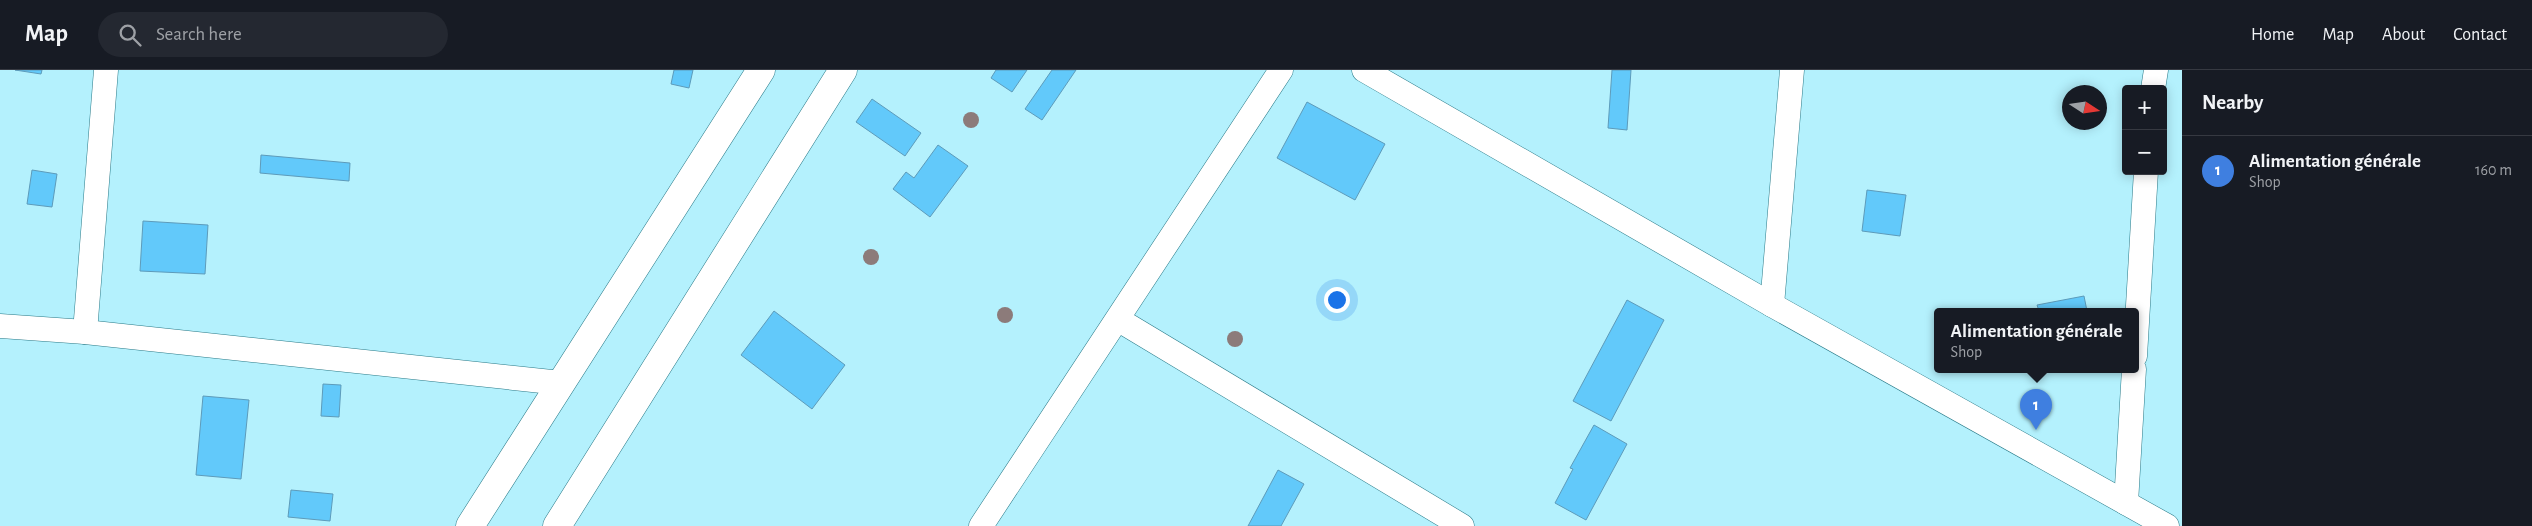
<!DOCTYPE html>
<meta charset="utf-8">
<style>
:root{--surface:#171b24;--page:#242831;--text:#f1f3f6;--muted:#9ea1a6;--line:#363941;--accent:#db2777}
body{margin:0;font-family:"Alegreya Sans",sans-serif;background:var(--page);color:var(--text)}
.controls{position:absolute;right:15px;top:15px;display:grid;overflow:hidden;border-radius:5px;box-shadow:0 2px 12px #0003}
.controls button{width:45px;height:45px;display:grid;place-items:center;padding:0;border:0;border-bottom:1px solid var(--line);background:var(--surface);color:var(--text);font:25px sans-serif}
.compass{position:absolute;left:2062px;top:15px;width:45px;height:45px;border-radius:50%;background:var(--surface);box-shadow:0 2px 12px #0003;rotate:102deg}
.you{position:absolute;left:1336px;top:229px;width:18px;height:18px;margin:-12px;border:4px solid #fff;border-radius:50%;background:#1a73e8;box-shadow:0 0 0 8px #1a73e833}
.badge{display:grid;place-items:center;width:32px;height:32px;border-radius:50%;background:var(--accent);color:#fff;font-size:16px;font-weight:700}
.pin{position:absolute;translate:-50% -41px;filter:drop-shadow(0 1px 2px #0008)}
.pin::after{content:'';position:absolute;top:26px;width:18px;height:15px;background:inherit;clip-path:polygon(0 0,100% 0,50% 100%)}
.popup{position:absolute;left:1934px;top:238px;width:205px;height:65px;box-sizing:border-box;display:grid;place-content:center;border-radius:5px;background:var(--surface);filter:drop-shadow(0 1px 4px #0005);font-size:16px;white-space:nowrap;color:var(--muted)}
.popup b{font-size:19px;color:var(--text)}
.popup::after{content:'';position:absolute;left:50%;top:100%;margin-left:-10px;border:10px solid transparent;border-top-color:var(--surface)}
.list{margin:0;padding:0;list-style:none}
h2{display:flex;justify-content:space-between;align-items:center;height:65px;margin:0;padding:0 20px;font-size:21px}
h2 small{font-size:16px;font-weight:400;color:var(--muted)}
.list li{display:grid;grid-template-columns:32px 1fr auto;gap:15px;align-items:center;box-sizing:border-box;height:70px;padding:0 20px;border-top:1px solid var(--line)}
.list b{display:block;font-size:19px;white-space:nowrap}
.list p{margin:0;font-size:16px;white-space:nowrap;color:var(--muted)}
.list em{font-size:16px;font-style:normal;color:var(--muted)}
.icon{flex:none;width:28px;height:28px;fill:none;stroke:currentColor;stroke-width:2;stroke-linecap:round;stroke-linejoin:round}
.map{position:relative;flex:none;width:2182px;height:456px;overflow:hidden}
header{display:flex;align-items:center;gap:30px;box-sizing:border-box;height:70px;padding:0 25px;background:var(--surface);border-bottom:1px solid var(--line)}
header strong{font-size:24px}
nav{display:flex;gap:28px;margin-inline-start:auto;font-size:18px}
.search{width:350px;height:45px;background:var(--page);display:flex;align-items:center;gap:12px;box-sizing:border-box;padding:0 18px;border-radius:28px;color:var(--muted);font-size:19px}
main{display:flex}
aside{flex:1;background:var(--surface)}
.map>svg:first-child{display:block}
</style>
<header>
<strong>Map</strong>
<div class="search"><svg class="icon" aria-label="search" viewBox="0 0 24 24"><circle cx="10" cy="10" r="6"/><path d="M15 15l6 6"/></svg>Search here</div>
<nav><a>Home</a><a>Map</a><a>About</a><a>Contact</a></nav>
</header>
<main>
<div class="map">
<svg width="2182" height="456" viewBox="0 0 2182 456">
<rect width="100%" height="100%" fill="#b4f1fd"/>
<g fill="#62c9fa" stroke="#5d9bba">
<path d="M15 0H42L41 4Z"/>
<path d="M674 0H693L689 18 671 14Z"/>
<path d="M996 0H1027L1012 22 991 8Z"/>
<path d="M1052 0H1076L1042 50 1025 39Z"/>
<path d="M1612 0H1631L1627 60 1608 58Z"/>
<path d="M872 29 921 63 905 86 856 52Z"/>
<path d="M1307 32 1385 74 1355 130 1277 88Z"/>
<path d="M938 75 968 96 930 147 893 119 906 102 914 108Z"/>
<path d="M261 85 350 93 349 111 260 103Z"/>
<path d="M32 100 57 104 52 137 27 134Z"/>
<path d="M1867 120 1906 125 1900 166 1862 161Z"/>
<path d="M143 151 208 155 205 204 140 201Z"/>
<path d="M2084 226 2087 241H2039L2037 235Z"/>
<path d="M1627 230 1664 250 1611 351 1573 331Z"/>
<path d="M774 241 845 295 812 339 741 285Z"/>
<path d="M323 314 341 315 339 347 321 346Z"/>
<path d="M203 326 249 330 241 409 196 405Z"/>
<path d="M1594 355 1627 374 1586 450 1555 433 1573 399 1570 398Z"/>
<path d="M1278 400 1304 414 1281 456H1248Z"/>
<path d="M291 420 333 424 330 451 288 447Z"/>
</g>
<g fill="none" stroke-linecap="round" stroke-linejoin="round">
<g stroke="#297a88" stroke-width="25">
<g id="street">
<path d="M1364 0 1772 235 2167 456"/>
<path d="M2153 19 2156 0"/>
<path d="M1772 235 1792 0"/>
<path d="M1119 250 1462 456"/>
<path d="M0 256 85 262 561 313"/>
<path d="M85 262 106 0"/>
<path d="M2135 286 2146 101"/>
<path d="M2126 433 2134 299"/>
<path d="M981 456 1281 0"/>
</g>
</g>
<g stroke="#297a88" stroke-width="29">
<g id="secondary">
<path d="M470 456 761 0"/>
<path d="M557 456 843 0"/>
</g>
</g>
<use href="#street" stroke="#fff" stroke-width="24"/>
<use href="#secondary" stroke="#fff" stroke-width="28"/>
</g>
<g fill="#8c7b7a">
<circle cx="971" cy="50" r="8"/>
<circle cx="871" cy="187" r="8"/>
<circle cx="1005" cy="245" r="8"/>
<circle cx="1235" cy="269" r="8"/>
</g>
</svg>
<div class="controls">
<button>+</button>
<button>−</button>
</div>
<svg class="compass" viewBox="-18 -18 36 36"><path d="M0-13l5 13h-10z" fill="#e53935"/><path d="M0 13l5-13h-10z" fill="#9ea1a6"/></svg>
<div class="you"></div>
<div class="pin badge" style="left:2036px;top:360px;background:#3f7fe0">1</div>
<div class="popup"><b>Alimentation générale</b>Shop</div>
</div>
<aside>
<h2>Nearby<small></small></h2>
<ul class="list">
<li><span class="badge" style="background:#3f7fe0">1</span><div><b>Alimentation générale</b><p>Shop</p></div><em>160 m</em></li>
</ul>
</aside>
</main>
